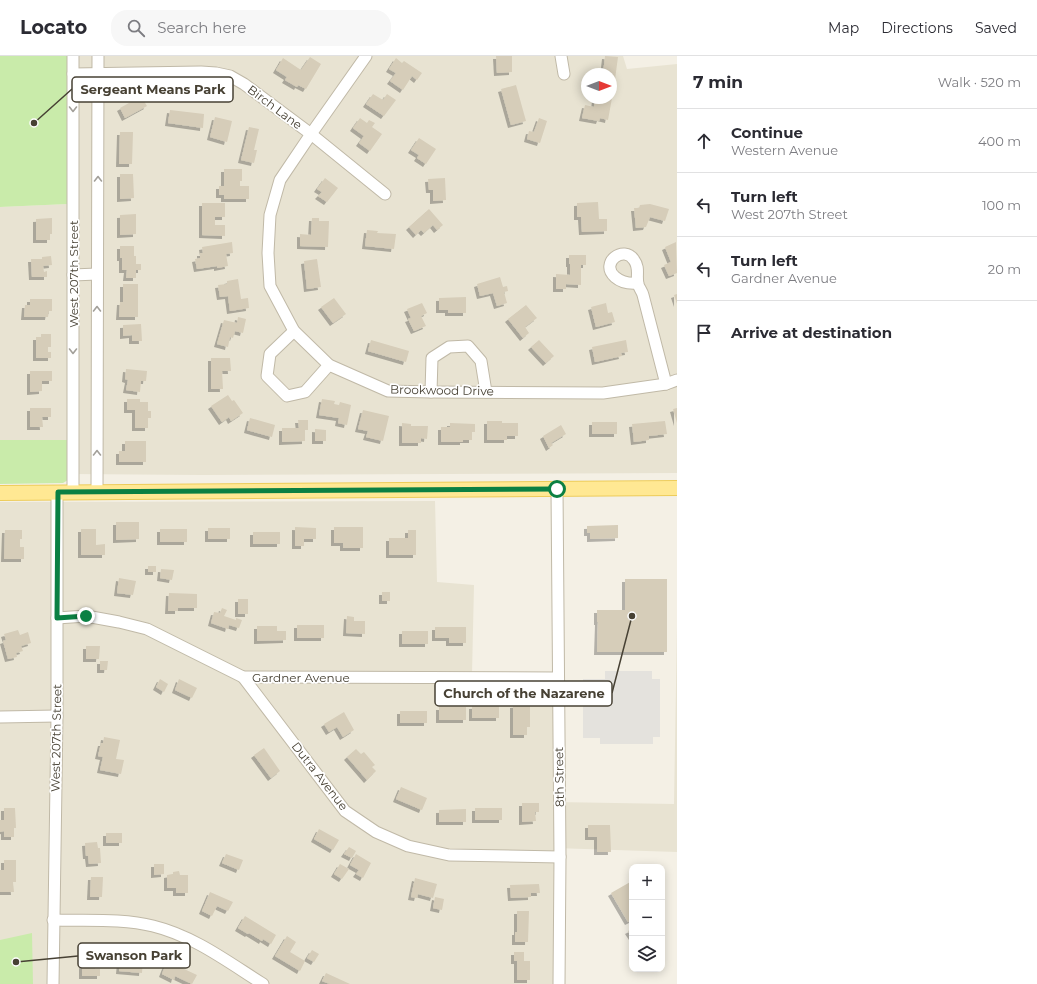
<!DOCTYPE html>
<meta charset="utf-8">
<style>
:root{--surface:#fff;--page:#f7f7f7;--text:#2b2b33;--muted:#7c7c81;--line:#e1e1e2}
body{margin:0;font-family:Montserrat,sans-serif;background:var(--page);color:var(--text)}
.controls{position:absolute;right:12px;bottom:12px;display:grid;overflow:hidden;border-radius:8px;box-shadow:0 2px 10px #0003}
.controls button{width:36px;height:36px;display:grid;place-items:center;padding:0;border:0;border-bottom:1px solid var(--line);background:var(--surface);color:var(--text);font:20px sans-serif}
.compass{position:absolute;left:581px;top:12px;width:36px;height:36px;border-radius:50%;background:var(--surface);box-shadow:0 2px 10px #0003;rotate:90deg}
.stop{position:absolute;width:12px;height:12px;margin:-9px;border:3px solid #0b8043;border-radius:50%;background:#fff}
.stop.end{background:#0b8043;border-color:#fff;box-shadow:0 1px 4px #0008}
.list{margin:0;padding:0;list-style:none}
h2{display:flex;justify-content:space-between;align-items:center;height:52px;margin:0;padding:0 16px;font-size:17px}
h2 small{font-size:13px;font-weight:400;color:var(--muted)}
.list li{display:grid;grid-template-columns:26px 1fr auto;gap:12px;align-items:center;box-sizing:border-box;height:64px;padding:0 16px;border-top:1px solid var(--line)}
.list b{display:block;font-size:15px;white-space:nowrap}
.list p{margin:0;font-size:13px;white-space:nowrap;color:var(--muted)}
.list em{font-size:13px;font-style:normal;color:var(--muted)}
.icon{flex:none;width:22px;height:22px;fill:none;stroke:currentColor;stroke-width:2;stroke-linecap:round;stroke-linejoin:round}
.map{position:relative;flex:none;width:677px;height:928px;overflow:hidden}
header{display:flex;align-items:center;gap:24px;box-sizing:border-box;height:56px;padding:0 20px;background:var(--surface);border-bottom:1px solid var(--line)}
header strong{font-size:19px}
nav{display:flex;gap:22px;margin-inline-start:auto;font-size:14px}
.search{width:280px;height:36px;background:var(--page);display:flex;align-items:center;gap:10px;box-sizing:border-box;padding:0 14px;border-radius:16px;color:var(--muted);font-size:15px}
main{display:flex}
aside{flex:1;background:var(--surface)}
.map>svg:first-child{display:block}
</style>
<header>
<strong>Locato</strong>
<div class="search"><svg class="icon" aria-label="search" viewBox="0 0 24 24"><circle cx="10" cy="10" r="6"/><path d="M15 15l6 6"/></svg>Search here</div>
<nav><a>Map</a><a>Directions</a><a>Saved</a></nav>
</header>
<main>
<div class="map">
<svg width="677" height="928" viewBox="0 0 677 928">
<defs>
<filter id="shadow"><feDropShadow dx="-3" dy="3" stdDeviation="0" flood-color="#0004"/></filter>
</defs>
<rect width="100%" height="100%" fill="#f4f0e5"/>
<g fill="#e8e3d2" fill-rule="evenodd">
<path d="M67 0H623L627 13 677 8V417L202 419 71 418V384H0V151L68 148ZM587 18H611V42H587Z"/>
<path d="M435 445 437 526 474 529 472 618H559L556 746 674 748 677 570V796L554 792 553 928H0V446Z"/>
</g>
<g fill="#c9ebaa">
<path d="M0 0H67L68 148 0 151Z"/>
<path d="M0 384H71L68 424 63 427 0 428Z"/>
<path d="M32 877 33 928H0V884Z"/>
</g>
<path fill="#e4e2dd" d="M605 615H652V623H660V681H653V688H600V682H583V623H605Z"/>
<g fill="#d6cdb9" filter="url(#shadow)">
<path d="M496 0H512V16L497 17Z"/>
<path d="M605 0 618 1 614 31H611V18H603Z"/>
<path d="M310 1 321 8 306 33 298 29 297 31 285 24 287 21 276 14 283 2 301 14Z"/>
<path d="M396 2 402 7 404 5 422 17 417 24 412 20 403 34 390 25 396 17 389 13Z"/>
<path d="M516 29 526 65 511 69 501 33Z"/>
<path d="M373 38 383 44 387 38 396 44 384 60 366 48Z"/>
<path d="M142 42 147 50 125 62 120 52 136 43 137 45Z"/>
<path d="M595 42H612L608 64 600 62 599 65 582 62 585 49 594 51Z"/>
<path d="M170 54 204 58 203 72 168 67Z"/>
<path d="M215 61 232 65 227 86 210 81Z"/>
<path d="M360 62 367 67 369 64 375 67 372 71 382 78 370 95 359 87 364 80 353 72Z"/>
<path d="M539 62 547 65 540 87 527 83 529 75 534 76Z"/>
<path d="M249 71 259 73 254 94H257L254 107 241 104Z"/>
<path d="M120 76H133L132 108H119Z"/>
<path d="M419 82 436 93 426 108 417 102 419 99 411 94Z"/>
<path d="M224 113H242V125H240V130H249V143H224V139H219V130H224Z"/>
<path d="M120 118H133L134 142 120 143Z"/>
<path d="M325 122 338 132 327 146 318 140 322 136 317 133Z"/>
<path d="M445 122 446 144 433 145V134H429L428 123Z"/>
<path d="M598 146 599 163H607V175L582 176 581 161H577V147Z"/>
<path d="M202 147H225V161H215V169H225V180L202 179Z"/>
<path d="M650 148 669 153 665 165 650 161 646 171 636 172 634 152H639L640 149Z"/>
<path d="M429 153 443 169 437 174 433 169 424 177 421 174 416 179 409 171Z"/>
<path d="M136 158V178L120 179V159Z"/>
<path d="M52 162V178H50V184H36V163Z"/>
<path d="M312 162H319V165H329L328 191 300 190V178L311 179Z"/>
<path d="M367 174 378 175 377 177 396 178 394 193 365 190Z"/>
<path d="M232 186 233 197 226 198 228 210 217 212V210L197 213 195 203 200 202V197H203L202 191Z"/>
<path d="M676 186 677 217 669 220 664 209 671 206 665 191Z"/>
<path d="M120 190H134V200H136V208H141V214H136V222H126L127 214H122V202H120Z"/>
<path d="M569 199H586V209H581V229L566 228V233H556V218L570 219V208H569Z"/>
<path d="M51 200 52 209 43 210 44 216 47 215V221H32L31 203H42V201Z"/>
<path d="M317 203 321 231 307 233 304 205Z"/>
<path d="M500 221 503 231 507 230 508 235 504 236 507 247 497 250 493 237 480 240 477 228Z"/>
<path d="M238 223 241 243 248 242 249 252 230 255 228 240 220 241 218 229 227 228V225Z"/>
<path d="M123 228H138V261H119L120 246H123Z"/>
<path d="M677 238V248L674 239Z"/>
<path d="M466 241V257H448V254H439V242Z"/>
<path d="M334 242 346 258 333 267 321 251Z"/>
<path d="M30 243H52V255H49L48 261H24L25 249H30Z"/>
<path d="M422 247 427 257 421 260 426 270 414 275 408 263 411 262 407 253Z"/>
<path d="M606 247 608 257 612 256 615 266 596 271 591 251Z"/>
<path d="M526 249 537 262 525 271 529 277 523 282 508 263Z"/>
<path d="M238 261 246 263 243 277 235 275 233 282 230 281 228 291 217 288 224 264 237 267Z"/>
<path d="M141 268 142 285H132V279L123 280V269Z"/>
<path d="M41 278H51V291H48V296H51V302H36V281H41Z"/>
<path d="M371 284 409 295 406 306 368 295Z"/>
<path d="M539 284 554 300 546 307 531 291Z"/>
<path d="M626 284 628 296 621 297 622 300 595 306 592 291Z"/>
<path d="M211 302H230L231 315H222L223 333H211Z"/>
<path d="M126 313 147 315 146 325H141L140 336 126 334 128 324 125 323Z"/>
<path d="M30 315H52V325H42V335L30 336Z"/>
<path d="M228 339 232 345 234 344 243 357 231 365 229 361 222 366 211 350Z"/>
<path d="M127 343H140V346H148V355H151V362H148V372H135V354H127Z"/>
<path d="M322 343 335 345 334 348 339 349 340 346 351 349 347 369 338 367 339 362 319 359Z"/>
<path d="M30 352H51V361H42L43 371H30Z"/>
<path d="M677 352V367L673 353Z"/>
<path d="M363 354 389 360 383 385 366 381 368 375 358 373Z"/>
<path d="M250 362 275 369 272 381 247 374Z"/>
<path d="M298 364H308V374H305V385L282 386V372H299Z"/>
<path d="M487 365H502V367H518V380H507V384H487Z"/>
<path d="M665 365 667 378 649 380V384L634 386 632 368Z"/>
<rect x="592" y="366" width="25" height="12"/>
<path d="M402 367 411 368V370H428L427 383 421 382V387H402Z"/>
<path d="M450 367 475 368V376H472V384H463V386H441V371H450Z"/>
<path d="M561 369 566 378 551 387 553 389 549 392 543 380Z"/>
<path d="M315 373 326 374V385H315Z"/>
<path d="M125 385H146V406H119V395H125Z"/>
<path d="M116 466H139V483L116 484Z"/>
<path d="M618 469V482L590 483V477H587V470Z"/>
<path d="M295 471 316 472V483H304V490H295Z"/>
<path d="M334 471H363V492H343V487H334Z"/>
<rect x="208" y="472" width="22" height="11"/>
<path d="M81 473H96V489L105 488V499H81Z"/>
<rect x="160" y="473" width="27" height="13"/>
<path d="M5 474H22V483H20V491H24V503H4Z"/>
<path d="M408 474H416V499H389V482H408Z"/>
<rect x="253" y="476" width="27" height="12"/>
<rect x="148" y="510" width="8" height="6"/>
<path d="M161 513 174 514 172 524 160 522Z"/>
<path d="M119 522 136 525 133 539 117 537Z"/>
<path d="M625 523H667V596H597L598 566H597V554H625Z"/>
<rect x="382" y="536" width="8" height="9"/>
<path d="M169 537 197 538V552H178V555H168Z"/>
<rect x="238" y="543" width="10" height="15"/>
<path d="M222 552 227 554 224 560 236 564V562L242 564 239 572 229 569 228 573 211 567 214 556 220 557Z"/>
<path d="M347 560 354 561V565H365V578L346 577Z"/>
<rect x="297" y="569" width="27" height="13"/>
<path d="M257 570H277V575H286V584L257 585Z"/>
<path d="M435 571H466V587H449V582H435Z"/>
<path d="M18 574 20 579 28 576 31 587 21 590 23 595 16 597 17 601 8 603 3 585 6 584 4 578Z"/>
<rect x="402" y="575" width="26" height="13"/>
<path d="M86 590H100L99 603H86Z"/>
<path d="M100 605H108L107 614H100Z"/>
<path d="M160 623 168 628 164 636 156 631Z"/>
<path d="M179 623 197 632 192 642 175 634Z"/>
<path d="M530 648V671H527V679H513V649Z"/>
<path d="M499 649V662H472V650Z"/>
<rect x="439" y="651" width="27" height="13"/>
<rect x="400" y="655" width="27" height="12"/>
<path d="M344 656 354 674 343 681 337 671 329 676 324 668Z"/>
<path d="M104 681 120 684 116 703 124 704 121 718 100 714 103 701 98 700 101 687H103Z"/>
<path d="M264 692 280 715 271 722 254 699Z"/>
<path d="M356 693 361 698 364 696 375 709 372 711 376 715 367 724 347 701Z"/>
<path d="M401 731 427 742 422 754 396 743Z"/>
<path d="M522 747H539V756H535L536 765 522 766Z"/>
<path d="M4 752H15L16 772H14V781H4V775L0 776V764H4Z"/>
<rect x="475" y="752" width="27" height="12"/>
<path d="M466 753V766H439V754Z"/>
<path d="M588 769H610L611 796H597V781H588Z"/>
<path d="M319 773 339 784 333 794 314 783Z"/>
<rect x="106" y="777" width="16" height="10"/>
<path d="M97 786 98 792H100L101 807 89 808 88 800H86L85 787Z"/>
<path d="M349 791 356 795 352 802 344 798Z"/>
<path d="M226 798 243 804 239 814 222 807Z"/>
<path d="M356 798 371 807 363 822 356 818 359 814 350 809Z"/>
<path d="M4 804H16V826H13L14 836H0V814H4Z"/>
<path d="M154 808H164V818L154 819Z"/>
<path d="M340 808 349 813 342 823 334 818Z"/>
<path d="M179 815 180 819H188V837H176V832H167V819L173 818V816Z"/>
<path d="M91 821H103L102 841H90Z"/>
<path d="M415 822 437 828 433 842 418 838 417 842 411 841Z"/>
<path d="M632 825V864L628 866 611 837Z"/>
<path d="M539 828 540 837H531V841L511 842 510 829Z"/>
<path d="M210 836 233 846 228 855 217 850 212 860 202 855Z"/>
<path d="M435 841 444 843 442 854 433 852Z"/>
<path d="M517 855H529L528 886H515V876H517Z"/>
<path d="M245 860 276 879 271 888 263 883 262 885 249 877 248 878 238 872Z"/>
<path d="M632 873V881L628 875Z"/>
<path d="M287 880 296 886 290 896 305 905 300 915 275 900Z"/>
<path d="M116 891 128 892 127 901 143 903 142 917 119 915 120 905 115 904Z"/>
<path d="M82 892H95V913H100V920H82Z"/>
<path d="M312 894 319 898 314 906 307 902Z"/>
<path d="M514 896H524V905H530V924H517V905H514Z"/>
<path d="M167 905 197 919 192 928 175 920 174 924 162 918Z"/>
<path d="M326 917 350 928H330L322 925Z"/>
</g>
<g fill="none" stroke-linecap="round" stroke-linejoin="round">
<g stroke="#c0b9a7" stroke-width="13">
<g id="minor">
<path d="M73 0V436"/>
<path d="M366 0 311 78 280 124 270 159 268 197 270 230 294 275 329 309 388 335 431 336 603 337 666 328 677 324"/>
<path d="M561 0 564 18"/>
<path d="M73 18 201 16 216 17 230 20 244 28 311 78 385 138"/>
<path d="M73 219 97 218"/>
<path d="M638 227C629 228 622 227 615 221 599 207 624 188 634 204 640 212 636 219 638 228 639 232 642 235 643 239L666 328"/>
<path d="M294 275 270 298 267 320 287 340 305 336 329 309"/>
<path d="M431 336 432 302 449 291 468 290 481 305 486 336"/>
<path d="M557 433 560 801 559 928"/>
<path d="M97 436 98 0"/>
<path d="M57 562 86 560 119 566 147 573 243 621 558 622"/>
<path d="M243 621 345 755 376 776 408 790 449 799 560 801"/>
<path d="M0 661 57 660"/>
<path d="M53 864C85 865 123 862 153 870 194 880 228 906 263 928"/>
<path d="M53 928 57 660V436"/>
</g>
</g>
<g stroke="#edcc5a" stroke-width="16">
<path id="major" d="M0 437 677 432"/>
</g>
<use href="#minor" stroke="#fff" stroke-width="11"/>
<use href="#major" stroke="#ffe893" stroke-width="14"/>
</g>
<defs><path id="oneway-chevron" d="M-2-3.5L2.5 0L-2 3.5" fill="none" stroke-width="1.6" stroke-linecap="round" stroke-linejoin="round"/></defs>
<g stroke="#a3a09a">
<use href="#oneway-chevron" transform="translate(73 53) rotate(90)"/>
<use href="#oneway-chevron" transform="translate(98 123) rotate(-90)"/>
<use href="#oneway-chevron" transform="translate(97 253) rotate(-90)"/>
<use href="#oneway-chevron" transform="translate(73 295) rotate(90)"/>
<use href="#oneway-chevron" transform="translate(97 397) rotate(-90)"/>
</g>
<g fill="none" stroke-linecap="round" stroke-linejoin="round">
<path stroke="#0b8043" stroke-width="5" d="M86 560 57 562 58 436 557 433"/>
</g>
<g text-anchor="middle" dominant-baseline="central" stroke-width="3.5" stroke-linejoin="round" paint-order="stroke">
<g font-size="12" fill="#474134" stroke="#fff">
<text transform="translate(275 51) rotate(37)">Birch Lane</text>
<text transform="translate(73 218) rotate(-90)">West 207th Street</text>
<text transform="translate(442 334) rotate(1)">Brookwood Drive</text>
<text x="301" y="621">Gardner Avenue</text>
<text transform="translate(56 682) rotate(-89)">West 207th Street</text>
<text transform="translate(320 720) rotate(52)">Dutra Avenue</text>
<text transform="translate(559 721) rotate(-91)">8th Street</text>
</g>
</g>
<path fill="none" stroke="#474134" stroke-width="1.5" d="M34 67L72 33M632 560L612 637M16 906L78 900"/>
<g fill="#474134" stroke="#fff" stroke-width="1.5">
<circle cx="34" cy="67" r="4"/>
<circle cx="632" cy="560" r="4"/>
<circle cx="16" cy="906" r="4"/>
</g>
<g fill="#fff" stroke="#474134" stroke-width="1.5">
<rect x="72" y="21" width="161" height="25" rx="4"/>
<rect x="435" y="625" width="177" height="25" rx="4"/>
<rect x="78" y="887" width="112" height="25" rx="4"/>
</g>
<g font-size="13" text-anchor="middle" font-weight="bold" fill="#474134">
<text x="153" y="38">Sergeant Means Park</text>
<text x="524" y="642">Church of the Nazarene</text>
<text x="134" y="904">Swanson Park</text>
</g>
</svg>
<div class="controls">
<button>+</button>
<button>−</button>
<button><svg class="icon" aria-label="layers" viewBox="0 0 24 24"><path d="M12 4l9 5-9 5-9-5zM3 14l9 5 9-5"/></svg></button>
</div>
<svg class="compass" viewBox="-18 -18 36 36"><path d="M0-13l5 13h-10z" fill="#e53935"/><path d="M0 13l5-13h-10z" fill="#7c7c81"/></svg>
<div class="stop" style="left:557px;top:433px"></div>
<div class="stop end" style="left:86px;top:560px"></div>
</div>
<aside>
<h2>7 min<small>Walk · 520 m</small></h2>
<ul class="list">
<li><svg class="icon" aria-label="ahead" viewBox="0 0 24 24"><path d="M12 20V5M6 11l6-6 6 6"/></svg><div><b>Continue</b><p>Western Avenue</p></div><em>400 m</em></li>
<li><svg class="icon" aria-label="left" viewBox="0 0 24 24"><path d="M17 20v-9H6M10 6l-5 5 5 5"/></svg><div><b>Turn left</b><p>West 207th Street</p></div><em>100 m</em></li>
<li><svg class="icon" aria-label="left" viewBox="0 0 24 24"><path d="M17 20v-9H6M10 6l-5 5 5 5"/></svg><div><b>Turn left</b><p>Gardner Avenue</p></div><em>20 m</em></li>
<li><svg class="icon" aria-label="arrive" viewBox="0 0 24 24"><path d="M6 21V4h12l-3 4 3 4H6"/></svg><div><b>Arrive at destination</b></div></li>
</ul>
</aside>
</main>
